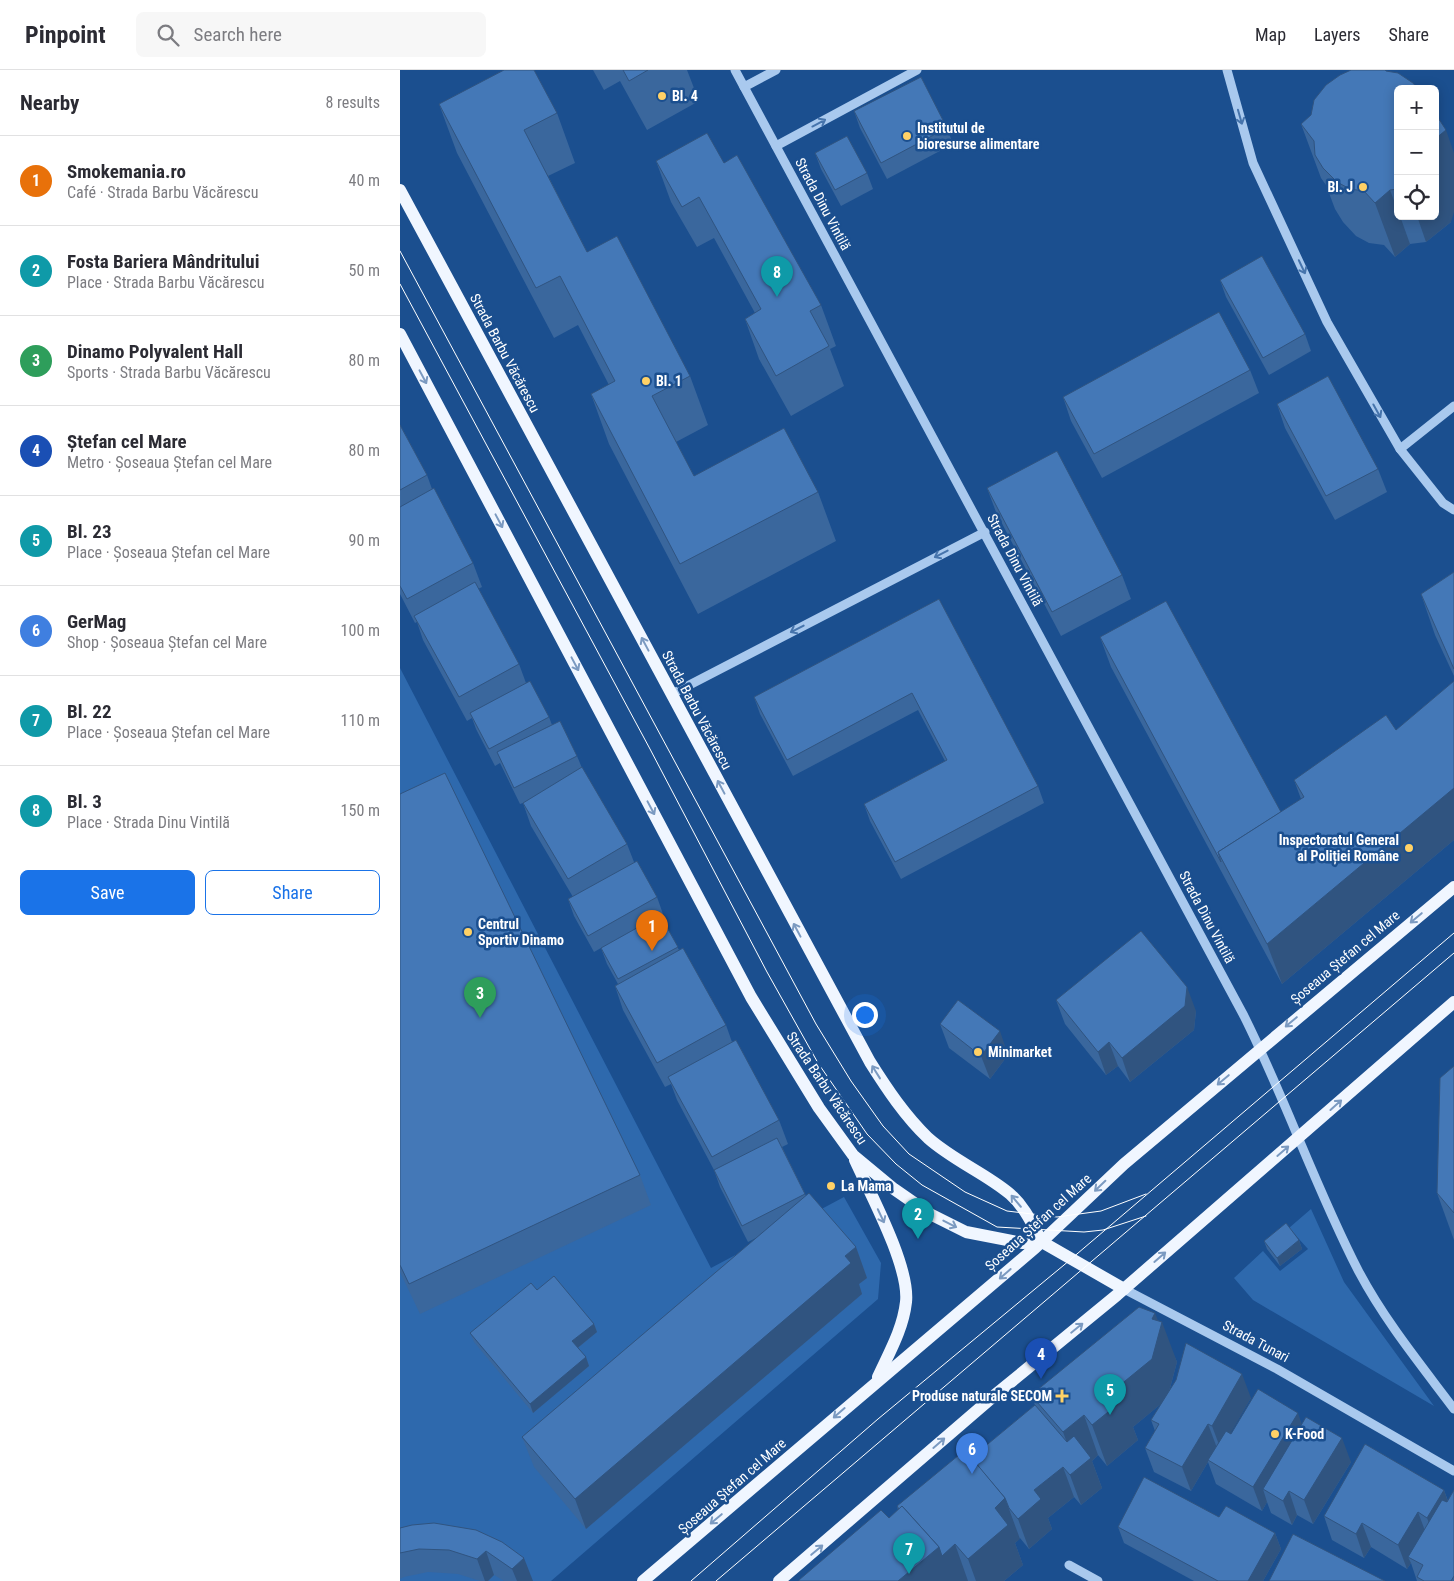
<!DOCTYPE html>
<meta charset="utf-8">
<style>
:root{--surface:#fff;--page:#f7f7f7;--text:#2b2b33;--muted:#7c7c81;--line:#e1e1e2;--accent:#1a73e8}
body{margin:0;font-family:"Roboto Condensed",sans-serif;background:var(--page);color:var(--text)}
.controls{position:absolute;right:15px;top:15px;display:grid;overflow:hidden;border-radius:8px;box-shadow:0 2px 12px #0003}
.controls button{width:45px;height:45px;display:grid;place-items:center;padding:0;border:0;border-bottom:1px solid var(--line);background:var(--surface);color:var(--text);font:25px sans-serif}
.you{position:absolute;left:464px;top:944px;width:18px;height:18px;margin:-12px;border:4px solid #fff;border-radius:50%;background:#1a73e8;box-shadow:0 0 0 8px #1a73e833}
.badge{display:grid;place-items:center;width:32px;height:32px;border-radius:50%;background:var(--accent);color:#fff;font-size:16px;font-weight:700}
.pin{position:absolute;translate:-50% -41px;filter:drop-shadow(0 1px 2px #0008)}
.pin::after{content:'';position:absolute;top:26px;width:18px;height:15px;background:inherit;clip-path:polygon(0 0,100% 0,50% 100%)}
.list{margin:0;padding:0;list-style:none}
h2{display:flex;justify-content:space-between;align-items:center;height:65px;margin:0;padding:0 20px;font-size:21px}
h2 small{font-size:16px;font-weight:400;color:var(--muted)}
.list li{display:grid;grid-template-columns:32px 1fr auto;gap:15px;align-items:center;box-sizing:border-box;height:90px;padding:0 20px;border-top:1px solid var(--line)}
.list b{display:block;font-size:19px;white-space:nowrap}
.list p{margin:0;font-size:16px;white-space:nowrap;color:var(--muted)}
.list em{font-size:16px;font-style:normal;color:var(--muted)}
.actions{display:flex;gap:10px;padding:15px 20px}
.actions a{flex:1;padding:11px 0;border:1px solid var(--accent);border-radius:8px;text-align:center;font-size:18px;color:var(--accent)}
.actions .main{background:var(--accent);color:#fff}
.icon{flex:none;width:28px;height:28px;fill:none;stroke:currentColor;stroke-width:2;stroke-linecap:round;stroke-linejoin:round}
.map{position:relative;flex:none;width:1054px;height:1511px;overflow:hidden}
header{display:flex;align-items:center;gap:30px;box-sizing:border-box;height:70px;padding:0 25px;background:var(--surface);border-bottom:1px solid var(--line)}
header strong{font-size:24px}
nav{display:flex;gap:28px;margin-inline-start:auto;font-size:18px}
.search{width:350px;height:45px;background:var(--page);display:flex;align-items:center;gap:12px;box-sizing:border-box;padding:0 18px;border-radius:8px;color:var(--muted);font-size:19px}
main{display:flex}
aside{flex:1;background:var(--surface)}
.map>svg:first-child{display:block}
</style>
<header>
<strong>Pinpoint</strong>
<div class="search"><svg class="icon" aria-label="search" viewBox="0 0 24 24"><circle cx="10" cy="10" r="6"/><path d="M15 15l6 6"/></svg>Search here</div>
<nav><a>Map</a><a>Layers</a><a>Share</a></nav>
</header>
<main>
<aside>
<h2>Nearby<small>8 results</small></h2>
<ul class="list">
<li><span class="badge" style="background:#e8710a">1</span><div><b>Smokemania.ro</b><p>Café · Strada Barbu Văcărescu</p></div><em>40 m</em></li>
<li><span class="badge" style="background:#0f9aa8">2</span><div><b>Fosta Bariera Mândritului</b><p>Place · Strada Barbu Văcărescu</p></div><em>50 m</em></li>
<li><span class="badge" style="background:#2e9e5b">3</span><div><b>Dinamo Polyvalent Hall</b><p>Sports · Strada Barbu Văcărescu</p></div><em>80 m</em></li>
<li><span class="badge" style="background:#1a4fb4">4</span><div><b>Ștefan cel Mare</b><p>Metro · Șoseaua Ștefan cel Mare</p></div><em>80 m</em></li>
<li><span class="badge" style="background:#0f9aa8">5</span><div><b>Bl. 23</b><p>Place · Șoseaua Ștefan cel Mare</p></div><em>90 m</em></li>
<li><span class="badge" style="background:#3f7fe0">6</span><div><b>GerMag</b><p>Shop · Șoseaua Ștefan cel Mare</p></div><em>100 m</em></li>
<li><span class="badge" style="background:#0f9aa8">7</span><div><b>Bl. 22</b><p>Place · Șoseaua Ștefan cel Mare</p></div><em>110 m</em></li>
<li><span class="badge" style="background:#0f9aa8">8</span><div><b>Bl. 3</b><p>Place · Strada Dinu Vintilă</p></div><em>150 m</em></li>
</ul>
<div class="actions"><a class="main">Save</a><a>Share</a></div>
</aside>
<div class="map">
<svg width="1054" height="1511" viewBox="0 0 1054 1511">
<rect width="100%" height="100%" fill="#1b4f8f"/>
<g fill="#2e69ad">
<path d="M0 598 311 1198 444 1127 481 1193 478 1229 151 1511H0Z"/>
<path d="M911 1139 944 1212 1034 1336 853 1230 834 1208 863 1181 880 1201 908 1179 889 1158Z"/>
</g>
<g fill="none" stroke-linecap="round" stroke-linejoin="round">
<g stroke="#a9c9ee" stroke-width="9">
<path d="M335 0 844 946C886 1030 916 1119 959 1202 985 1251 1021 1295 1054 1339"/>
<path d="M827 0 853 93 927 252 1000 379 1043 433 1054 440"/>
<path d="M344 17 376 0"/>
<path d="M376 76 517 0"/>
<path d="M1000 379 1054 336"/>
<path d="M272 624 585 462"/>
<path d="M724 1219 877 1299 1054 1401"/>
<path d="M669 1495 698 1511"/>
</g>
<g stroke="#f0f6ff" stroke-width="12">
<path d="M0 120 470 992C487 1019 505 1046 528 1068 554 1091 585 1103 610 1124 625 1137 633 1156 642 1172"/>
<path d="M0 264 351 927 419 1038 453 1085 494 1119 530 1144 566 1162 623 1173 642 1172"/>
<path d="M455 1090C470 1123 510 1197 506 1232 503 1259 489 1283 478 1307"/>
<path d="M642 1172 724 1219"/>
<path d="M243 1511 635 1178 724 1094 1054 817"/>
<path d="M379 1511 595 1325 717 1225 1054 932"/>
</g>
<g stroke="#fff" stroke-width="1">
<path d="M0 181 416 954 451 1011 483 1056 509 1084 565 1122 607 1141 657 1147 701 1141 746 1124"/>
<path d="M0 214 250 679 367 902 418 993 467 1064 496 1094 522 1115 597 1157 684 1162 703 1160 746 1146"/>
<path d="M291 1511 478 1349 664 1195 1054 863"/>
<path d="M316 1511 1054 883"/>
</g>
</g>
<g fill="#3a679d">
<path d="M193 0H287L299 31 247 60 220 11 204 20Z"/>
<path d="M998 19V146H1035L1051 152 1026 172 1010 174 995 187 984 175 969 173 956 166 943 152 935 139 926 115 921 108 901 54Z"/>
<path d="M39 34 157 43 175 93 148 106 187 182 290 306 308 355 276 372 294 406 418 422 436 471 298 544 209 374 191 324 209 315 178 255 154 268 57 83Z"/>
<path d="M454 41 547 58 553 74 487 109 460 58Z"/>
<path d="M415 83 467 103 473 119 441 136 421 99Z"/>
<path d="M256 91 324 93 421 235 436 276 430 279 444 316 391 346 359 289 345 249 355 243 314 168 297 177 271 132Z"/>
<path d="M820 210 905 264 911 281 869 305 826 227Z"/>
<path d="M850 300 859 323 702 408 671 351 663 327Z"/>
<path d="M877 334 978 399 987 422 935 450 885 358Z"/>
<path d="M0 355 27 405 32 419 73 493 82 517 78 519 119 594 126 613 149 647 152 655 177 686 182 698 227 774 234 792 257 827 263 844 261 845 279 880 326 955 332 972 379 1050 388 1074 382 1077 406 1126 456 1177 467 1208 459 1214 462 1224 186 1459 134 1397 122 1367 356 1168 348 1172 320 1117 314 1100 277 1030 271 1014 265 1017 223 940 215 916 218 914 207 894 201 878 194 882 174 846 168 829 173 827 131 756 123 733 120 734 100 693 95 696 76 659 72 648 67 651 23 570 17 552 15 553 0 524Z"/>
<path d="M587 418 722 505 731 529 661 566 596 442Z"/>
<path d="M1054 502V606L1035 565 1021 524Z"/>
<path d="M539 529 638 716 644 733 501 809 470 751 464 734 545 691 518 640 393 706 360 644 354 627Z"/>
<path d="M700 567 881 742 901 729 894 710 996 660 1054 611V770L882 914 711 597Z"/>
<path d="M0 724 240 1105 251 1135 20 1244 0 1202Z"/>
<path d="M656 930 796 941 794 960 730 1012 718 996 706 1005 665 954Z"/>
<path d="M540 954 608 985 590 1009 549 978Z"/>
<path d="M1054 996V1170L1037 1123Z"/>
<path d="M899 1170 902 1179 880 1196 867 1179 864 1171Z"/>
<path d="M137 1220 194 1254 197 1262 178 1278 186 1287 189 1296 133 1343 74 1272 70 1263Z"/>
<path d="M758 1250 777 1292 769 1322 851 1328 830 1363 901 1354 951 1392 913 1454 897 1445 892 1455 871 1443 867 1432 862 1441 816 1414 808 1392 791 1421 754 1402 745 1378 755 1361 751 1350 762 1333 733 1357 738 1370 707 1396 698 1385 692 1391 702 1418 681 1435 674 1427 648 1448 652 1459 629 1479 620 1468 615 1473 623 1495 604 1511H399L489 1448 498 1440 497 1436 571 1388 635 1335 631 1325Z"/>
<path d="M1044 1420 1048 1431 1054 1511H1017L1011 1493 1007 1499 971 1477 964 1488 932 1470 924 1446Z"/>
<path d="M819 1447 875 1463 881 1479 863 1511H794L724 1473 718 1457Z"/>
<path d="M0 1458 76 1460 133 1511H104L94 1505 88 1511H80L58 1504 28 1502 4 1507 0 1509Z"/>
</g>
<g fill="#305480">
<path d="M1046 60 1054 83V142L1051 152 1026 172 1017 146H1035V69Z"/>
<path d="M990 120 998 141V146H1000L1010 174 995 187 975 133Z"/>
<path d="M1054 718V770L882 914 867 874Z"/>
<path d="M787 917 796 941 794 960 730 1012 722 988Z"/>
<path d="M600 961 608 985 590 1009 581 986Z"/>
<path d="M709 972 718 996 706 1005 698 982Z"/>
<path d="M899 1170 902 1179 880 1196 877 1188Z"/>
<path d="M456 1177 467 1208 459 1214 462 1224 186 1459 175 1429 445 1186Z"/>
<path d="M755 1243 761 1258 762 1252 777 1292 767 1329 733 1357 738 1370 707 1396 692 1355 714 1320Z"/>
<path d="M194 1254 197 1262 175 1280 172 1271Z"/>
<path d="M186 1287 189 1296 133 1343 130 1334Z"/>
<path d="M842 1304 851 1328 821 1380 812 1356Z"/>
<path d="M898 1343 906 1367 863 1419 867 1432 862 1441 853 1417Z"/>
<path d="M684 1345 698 1385 692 1391 702 1418 681 1435 670 1405 677 1400 663 1362Z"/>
<path d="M808 1354 817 1378 808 1390V1392L791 1421 782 1397Z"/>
<path d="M942 1368 951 1392 913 1454 904 1430Z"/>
<path d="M663 1397 674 1427 648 1448 652 1459 629 1479 618 1449 634 1420Z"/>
<path d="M1044 1420 1052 1444 1036 1471 1027 1448Z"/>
<path d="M889 1421 897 1445 892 1455 883 1431Z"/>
<path d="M605 1428 620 1469 615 1473 623 1495 604 1511H576L568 1489 595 1438Z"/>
<path d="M1018 1442 1027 1466 1008 1487 1011 1493 1007 1499 998 1475Z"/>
<path d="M962 1453 971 1477 964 1488 956 1464Z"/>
<path d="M875 1463 881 1479 863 1511H848Z"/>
<path d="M555 1474 568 1511H498L539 1477Z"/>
<path d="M86 1481 94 1505 88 1511H85L77 1489Z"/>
<path d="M124 1488 133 1511H117L112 1499Z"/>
</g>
<g fill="#4478b7" stroke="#305480">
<path d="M104 0H134L157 43 124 60 187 182 217 166 290 306 252 326 294 406 384 358 418 422 280 494 191 324 215 311 160 206 136 218 39 34Z"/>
<path d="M223 0H248L229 11Z"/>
<path d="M951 0H985L986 1 998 3 1013 13 1018 19H998V119L990 120 975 133 964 121 950 119 937 112 923 98 915 85 914 71 901 54 911 45 914 30 926 15 940 5Z"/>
<path d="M521 7 547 58 481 93 454 41Z"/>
<path d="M1035 43 1046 60 1035 69 1037 81 1035 85Z"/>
<path d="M307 63 324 93 337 85 421 235 410 241 429 276 376 306 345 249 361 239 299 127 282 137 256 91Z"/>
<path d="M447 66 467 103 435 120 415 83Z"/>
<path d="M862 186 905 264 863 288 820 210Z"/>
<path d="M819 242 850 300 694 384 663 327Z"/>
<path d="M928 306 978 399 926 426 877 334Z"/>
<path d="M0 355 27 405 0 420Z"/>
<path d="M657 381 722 505 652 542 587 418Z"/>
<path d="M34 418 73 493 7 529 0 516V437Z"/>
<path d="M1054 502V599L1021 524Z"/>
<path d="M75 512 119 594 59 627 14 546Z"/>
<path d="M539 529 638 716 495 792 464 734 547 690 512 623 387 690 354 627Z"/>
<path d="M766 531 881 742 818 782 821 792 700 567Z"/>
<path d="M130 611 149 647 89 679 70 643Z"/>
<path d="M1054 611V718L867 874 818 782 904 727 894 710 986 645 996 660Z"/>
<path d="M160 651 177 686 114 718 97 682Z"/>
<path d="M182 697 227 774 168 809 123 733Z"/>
<path d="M45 703 240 1105 9 1214 0 1195V724Z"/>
<path d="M237 791 257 827 188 866 168 829Z"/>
<path d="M260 845 278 877 218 909 201 878Z"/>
<path d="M741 861 787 917 785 936 722 988 709 972 698 982 656 930Z"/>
<path d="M283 878 326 955 257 993 215 916Z"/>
<path d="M558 930 600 961 581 986 540 954Z"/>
<path d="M336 970 379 1050 312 1087 268 1007Z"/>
<path d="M1054 996V1143L1037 1123 1040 1008Z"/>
<path d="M377 1068 405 1124 342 1156 314 1100Z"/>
<path d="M409 1123 456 1177 445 1186 451 1193 175 1429 122 1367Z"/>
<path d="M886 1153 899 1170 877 1188 864 1171Z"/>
<path d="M154 1206 194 1254 172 1271 186 1287 130 1334 70 1263 131 1213 137 1220Z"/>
<path d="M739 1237 755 1243 752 1249 762 1252 752 1289 714 1320 723 1330 692 1355 684 1345 663 1362 631 1325Z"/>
<path d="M786 1273 842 1304 812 1356 808 1354 782 1397 745 1378 759 1354 751 1350 776 1310Z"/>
<path d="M858 1319 898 1343 853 1417 808 1390 826 1361 831 1364Z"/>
<path d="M635 1335 667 1372 674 1366 691 1388 670 1405 663 1397 634 1420 641 1429 618 1449 609 1438 605 1428 571 1388Z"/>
<path d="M906 1347 942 1368 904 1430 889 1421 883 1431 863 1419Z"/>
<path d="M965 1374 1044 1420 1027 1448 1018 1442 998 1475 962 1453 956 1464 924 1446Z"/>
<path d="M565 1380 605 1428 595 1438 608 1455 568 1489 555 1474 542 1486 539 1477 502 1436 499 1439 497 1436Z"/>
<path d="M744 1407 819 1447 826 1436 875 1463 848 1511H818L718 1457Z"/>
<path d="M1054 1420V1506L1051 1511H1024L1017 1507 1023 1495 1008 1487 1042 1430 1047 1432Z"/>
<path d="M502 1436 539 1477 498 1511H399V1510L481 1440 489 1448Z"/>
<path d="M34 1453 76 1460 102 1472 124 1488 112 1499 86 1481 77 1489 49 1480 19 1479 0 1483V1458L12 1455Z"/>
<path d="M893 1464 985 1511H869Z"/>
</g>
<defs><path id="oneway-shaft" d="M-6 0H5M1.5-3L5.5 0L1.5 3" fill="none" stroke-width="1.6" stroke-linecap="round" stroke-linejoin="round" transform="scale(1.25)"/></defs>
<g stroke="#4674ac">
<use href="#oneway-shaft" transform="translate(840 47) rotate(74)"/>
<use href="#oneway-shaft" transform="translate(419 53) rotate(-28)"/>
<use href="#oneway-shaft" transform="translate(902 197) rotate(65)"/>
<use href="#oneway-shaft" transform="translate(977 341) rotate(61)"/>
<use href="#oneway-shaft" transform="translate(541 484) rotate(153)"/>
<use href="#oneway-shaft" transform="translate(397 559) rotate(153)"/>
</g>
<g stroke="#7b9ac1">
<use href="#oneway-shaft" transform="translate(23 307) rotate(62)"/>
<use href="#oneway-shaft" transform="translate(99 451) rotate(62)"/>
<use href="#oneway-shaft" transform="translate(245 574) rotate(-118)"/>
<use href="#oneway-shaft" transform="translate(175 594) rotate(62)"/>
<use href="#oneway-shaft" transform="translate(321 717) rotate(-118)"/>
<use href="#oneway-shaft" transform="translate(251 738) rotate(62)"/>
<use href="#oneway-shaft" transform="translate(1016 848) rotate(140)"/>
<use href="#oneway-shaft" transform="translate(397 860) rotate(-118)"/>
<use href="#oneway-shaft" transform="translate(891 952) rotate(140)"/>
<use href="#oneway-shaft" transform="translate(476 1002) rotate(-122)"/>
<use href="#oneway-shaft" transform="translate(823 1010) rotate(140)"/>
<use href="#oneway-shaft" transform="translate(936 1035) rotate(-42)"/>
<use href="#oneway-shaft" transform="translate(883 1081) rotate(-41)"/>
<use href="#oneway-shaft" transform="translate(700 1116) rotate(136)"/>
<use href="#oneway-shaft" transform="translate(616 1131) rotate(-130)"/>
<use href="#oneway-shaft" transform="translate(481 1146) rotate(65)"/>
<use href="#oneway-shaft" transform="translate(550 1154) rotate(27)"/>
<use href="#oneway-shaft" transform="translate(760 1187) rotate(-41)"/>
<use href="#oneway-shaft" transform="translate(605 1204) rotate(139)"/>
<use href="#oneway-shaft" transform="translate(677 1258) rotate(-39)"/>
<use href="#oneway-shaft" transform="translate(439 1343) rotate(139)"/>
<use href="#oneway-shaft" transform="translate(539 1373) rotate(-41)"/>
<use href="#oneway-shaft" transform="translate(316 1449) rotate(140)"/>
<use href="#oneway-shaft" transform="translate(417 1480) rotate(-40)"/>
</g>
<g fill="#ffd166" stroke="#1b4f8f" stroke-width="2">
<circle cx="262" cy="26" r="5"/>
<circle cx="507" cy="66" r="5"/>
<circle cx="963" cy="117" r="5"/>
<circle cx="246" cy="311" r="5"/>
<circle cx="1009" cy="778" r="5"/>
<circle cx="68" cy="862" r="5"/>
<circle cx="578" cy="982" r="5"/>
<circle cx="431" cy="1116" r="5"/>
<path d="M659.5 1318.5h5v5h5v5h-5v5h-5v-5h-5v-5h5z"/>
<circle cx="875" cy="1364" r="5"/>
</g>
<g text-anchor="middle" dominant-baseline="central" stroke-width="5" stroke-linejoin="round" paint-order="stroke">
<g font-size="14" font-weight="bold" fill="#fff" stroke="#1b4f8f" text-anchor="start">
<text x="272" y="26">Bl. 4</text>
<text x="517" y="58">Institutul de<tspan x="517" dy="16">bioresurse alimentare</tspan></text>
<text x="953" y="117" text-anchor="end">Bl. J</text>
<text x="256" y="311">Bl. 1</text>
<text x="999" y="770" text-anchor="end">Inspectoratul General<tspan x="999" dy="16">al Poliției Române</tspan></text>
<text x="78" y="854">Centrul<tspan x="78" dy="16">Sportiv Dinamo</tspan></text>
<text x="588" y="982">Minimarket</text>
<text x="441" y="1116">La Mama</text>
<text x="652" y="1326" text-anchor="end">Produse naturale SECOM</text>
<text x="885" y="1364">K-Food</text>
</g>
<g font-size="14" fill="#fff" stroke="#1b4f8f">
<text transform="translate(423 134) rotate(62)">Strada Dinu Vintilă</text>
<text transform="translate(105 283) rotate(62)">Strada Barbu Văcărescu</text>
<text transform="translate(615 490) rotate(62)">Strada Dinu Vintilă</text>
<text transform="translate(297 640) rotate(62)">Strada Barbu Văcărescu</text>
<text transform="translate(807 847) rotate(62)">Strada Dinu Vintilă</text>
<text transform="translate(945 887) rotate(-40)">Șoseaua Ștefan cel Mare</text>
<text transform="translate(427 1018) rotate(56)">Strada Barbu Văcărescu</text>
<text transform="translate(638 1152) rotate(-42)">Șoseaua Ștefan cel Mare</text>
<text transform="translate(856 1271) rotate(28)">Strada Tunari</text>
<text transform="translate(332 1416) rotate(-41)">Șoseaua Ștefan cel Mare</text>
</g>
</g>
</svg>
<div class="controls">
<button>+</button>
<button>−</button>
<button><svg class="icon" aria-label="locate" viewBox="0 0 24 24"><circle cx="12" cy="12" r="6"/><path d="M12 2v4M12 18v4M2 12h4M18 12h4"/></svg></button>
</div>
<div class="you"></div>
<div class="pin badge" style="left:252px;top:881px;background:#e8710a">1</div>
<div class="pin badge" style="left:518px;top:1169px;background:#0f9aa8">2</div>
<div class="pin badge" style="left:80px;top:948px;background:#2e9e5b">3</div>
<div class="pin badge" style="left:641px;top:1309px;background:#1a4fb4">4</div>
<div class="pin badge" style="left:710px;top:1345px;background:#0f9aa8">5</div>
<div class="pin badge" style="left:572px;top:1404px;background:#3f7fe0">6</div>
<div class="pin badge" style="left:509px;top:1504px;background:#0f9aa8">7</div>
<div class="pin badge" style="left:377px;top:227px;background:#0f9aa8">8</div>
</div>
</main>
